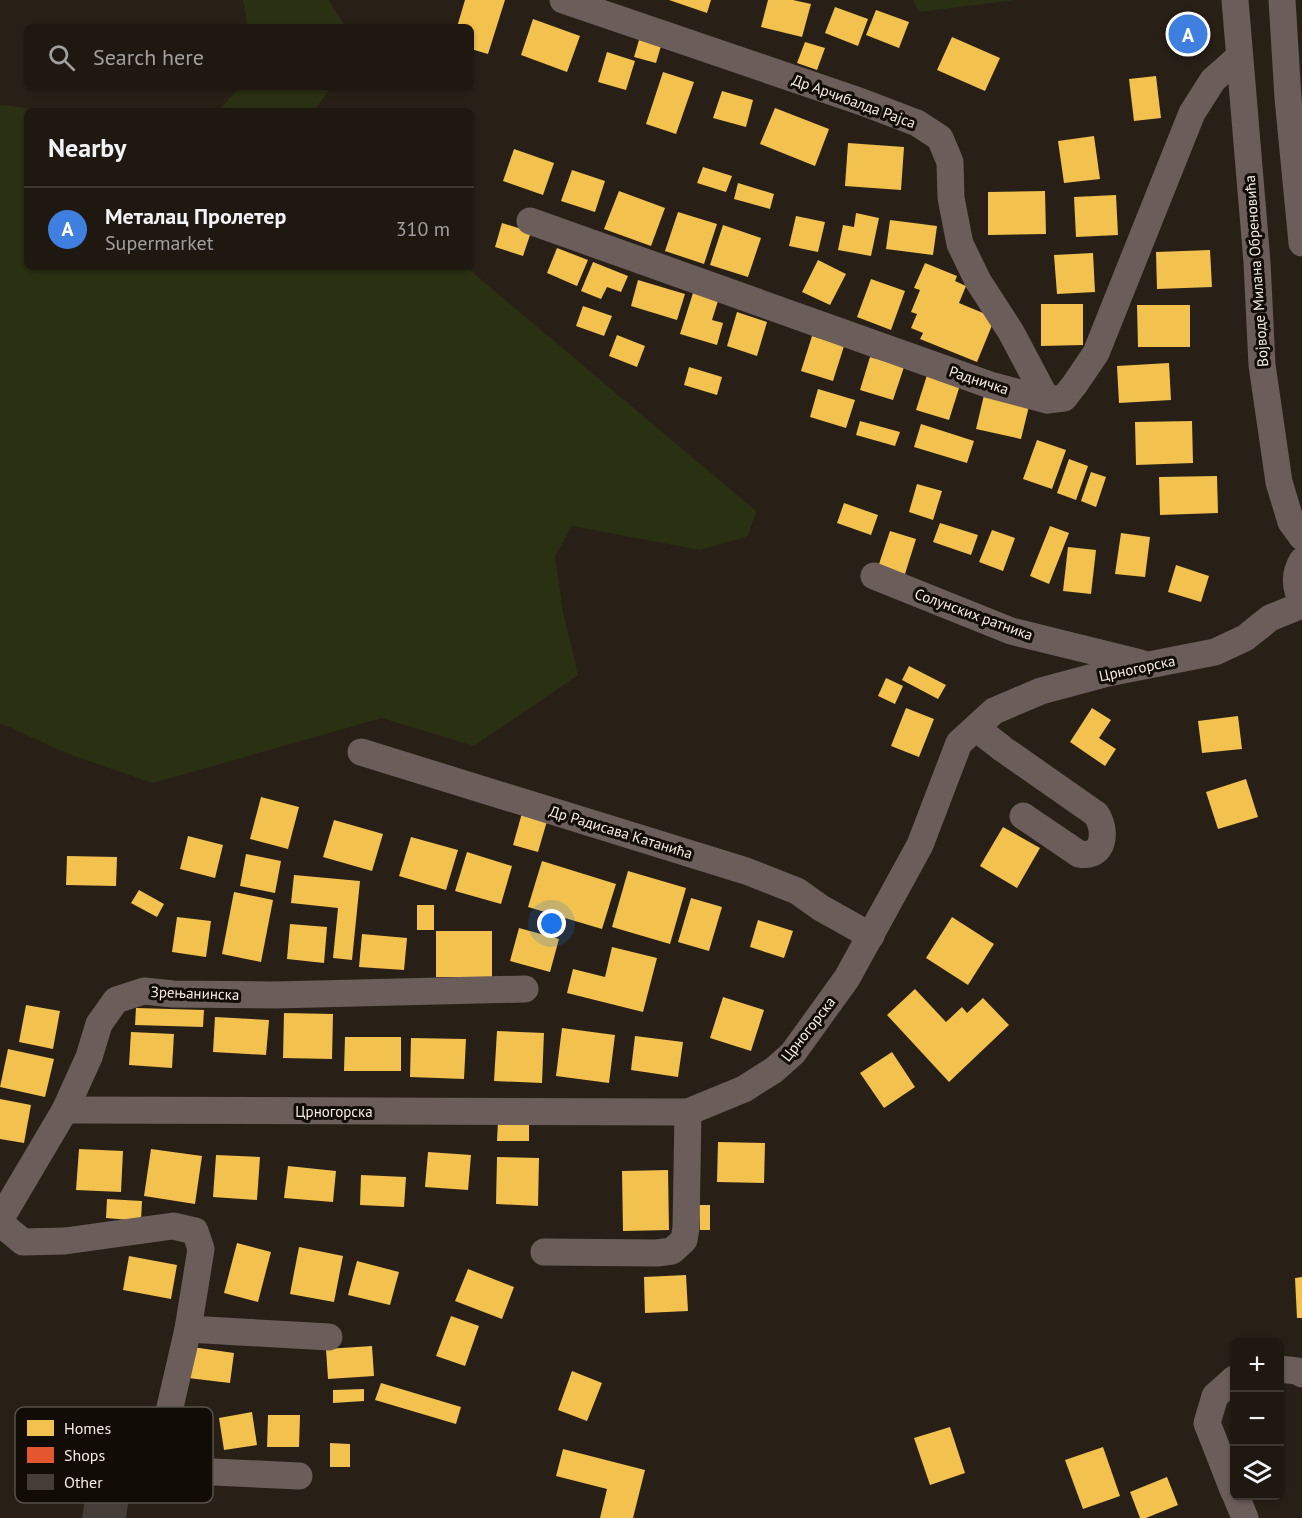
<!DOCTYPE html>
<meta charset="utf-8">
<style>
:root{--surface:#1e1811;--page:#2b251f;--text:#f1f3f6;--muted:#a1a09f;--line:#3c3731;--accent:#db2777}
body{margin:0;font-family:"PT Sans",sans-serif;background:var(--page);color:var(--text)}
.controls{position:absolute;right:18px;bottom:18px;display:grid;overflow:hidden;border-radius:9px;box-shadow:0 2px 4px #0004}
.controls button{width:54px;height:54px;display:grid;place-items:center;padding:0;border:0;border-bottom:2px solid var(--line);background:var(--surface);color:var(--text);font:30px sans-serif}
.you{position:absolute;left:552px;top:924px;width:21px;height:21px;margin:-15px;border:4px solid #fff;border-radius:50%;background:#1a73e8;box-shadow:0 0 0 9px #1a73e833}
.badge{display:grid;place-items:center;width:39px;height:39px;border-radius:50%;background:var(--accent);color:#fff;font-size:20px;font-weight:700}
.pin{position:absolute;translate:-50% -50%;border:3px solid #fff;box-shadow:0 2px 6px #0006}
.list{margin:0;padding:0;list-style:none}
h2{display:flex;justify-content:space-between;align-items:center;height:78px;margin:0;padding:0 24px;font-size:26px}
h2 small{font-size:20px;font-weight:400;color:var(--muted)}
.list li{display:grid;grid-template-columns:39px 1fr auto;gap:18px;align-items:center;box-sizing:border-box;height:84px;padding:0 24px;border-top:2px solid var(--line)}
.list b{display:block;font-size:22px;white-space:nowrap}
.list p{margin:0;font-size:20px;white-space:nowrap;color:var(--muted)}
.list em{font-size:20px;font-style:normal;color:var(--muted)}
.icon{flex:none;width:33px;height:33px;fill:none;stroke:currentColor;stroke-width:2;stroke-linecap:round;stroke-linejoin:round}
.map{position:relative;flex:none;width:1302px;height:1518px;overflow:hidden}
.search{position:absolute;background:var(--surface);box-shadow:0 2px 4px #0004;left:24px;top:24px;width:450px;height:66px;display:flex;align-items:center;gap:15px;box-sizing:border-box;padding:0 21px;border-radius:9px;color:var(--muted);font-size:22px}
.panel{position:absolute;background:var(--surface);box-shadow:0 2px 4px #0004;left:24px;top:108px;width:450px;height:162px;border-radius:9px}
.map>svg:first-child{display:block}
</style>
<div class="map">
<svg width="1302" height="1518" viewBox="0 0 1302 1518">
<rect width="100%" height="100%" fill="#282017"/>
<g fill="#2a3012">
<path d="M243 0H329L345 27H248Z"/>
<path d="M913 0H1015L919 12Z"/>
<path d="M240 87H331L314 111H218Z"/>
<path d="M3 105 46 111H27V267H466L756 511 748 536 700 550 572 526 555 556 563 612 578 675 474 746 382 718 153 783 66 753 0 723V106Z"/>
</g>
<g fill="#f2c14e">
<path d="M465 0H505L488 54 471 49V27H457Z"/>
<path d="M669 0H711L707 13Z"/>
<path d="M768 0H793L811 4 802 37 761 27Z"/>
<path d="M835 7 868 19 858 46 825 33Z"/>
<path d="M876 10 909 22 899 48 866 35Z"/>
<path d="M533 19 580 36 567 72 521 55Z"/>
<path d="M952 37 1000 58 985 91 937 70Z"/>
<path d="M639 40 661 46 656 63 634 57Z"/>
<path d="M805 42 825 48 817 70 797 63Z"/>
<path d="M607 52 635 61 626 90 598 82Z"/>
<path d="M663 72 694 82 676 134 646 124Z"/>
<path d="M1156 76 1161 118 1134 121 1129 79Z"/>
<path d="M722 91 753 100 746 127 713 118Z"/>
<path d="M775 108 829 129 815 166 760 144Z"/>
<path d="M1094 136 1100 179 1064 183 1058 141Z"/>
<path d="M848 143 904 147 901 190 845 186Z"/>
<path d="M514 149 554 163 543 195 503 181Z"/>
<path d="M703 167 732 176 726 192 697 183Z"/>
<path d="M572 170 605 181 595 212 561 201Z"/>
<path d="M738 183 774 194 770 209 734 199Z"/>
<path d="M619 191 665 208 651 246 604 229Z"/>
<path d="M1045 191 1046 234 988 235V192Z"/>
<path d="M1116 195 1118 235 1076 237 1074 197Z"/>
<path d="M678 212 717 224 704 264 665 251Z"/>
<path d="M856 213 879 218 871 256 838 250 843 225 854 227Z"/>
<path d="M796 216 825 222 818 252 789 246Z"/>
<path d="M890 220 937 226 933 255 886 249Z"/>
<path d="M502 223 531 232 523 256 495 247Z"/>
<path d="M723 225 761 238 748 277 710 265Z"/>
<path d="M557 248 588 260 577 286 547 273Z"/>
<path d="M1210 250 1212 287 1157 289 1156 252Z"/>
<path d="M1093 253 1095 292 1057 294 1054 255Z"/>
<path d="M818 260 846 274 830 305 802 292Z"/>
<path d="M593 262 628 276 621 292 607 287 601 299 581 291Z"/>
<path d="M925 263 957 276 955 281 966 286 959 303 995 318 977 362 920 339 923 333 911 328 917 314 911 312 920 290 914 288Z"/>
<path d="M871 279 905 291 891 330 857 317Z"/>
<path d="M638 280 685 294 677 320 631 306Z"/>
<path d="M693 293 718 301 712 320 723 323 717 345 680 334Z"/>
<path d="M1041 304H1083V345L1041 346Z"/>
<path d="M1137 305H1190V347H1138Z"/>
<path d="M583 306 612 316 604 336 576 326Z"/>
<path d="M737 312 767 322 757 356 727 346Z"/>
<path d="M617 335 645 346 637 367 609 356Z"/>
<path d="M812 336 844 346 833 381 801 371Z"/>
<path d="M870 357 904 367 893 400 860 390Z"/>
<path d="M1169 363 1171 400 1119 403 1117 366Z"/>
<path d="M689 367 722 377 717 395 684 385Z"/>
<path d="M927 375 960 385 949 420 916 410Z"/>
<path d="M818 389 855 400 846 428 810 417Z"/>
<path d="M984 395 1029 406 1021 439 976 429Z"/>
<path d="M860 421 900 432 895 446 856 435Z"/>
<path d="M1192 421 1193 463 1136 465 1135 422Z"/>
<path d="M921 424 974 441 967 463 914 447Z"/>
<path d="M1037 440 1066 450 1052 489 1023 479Z"/>
<path d="M1069 459 1088 466 1076 500 1057 493Z"/>
<path d="M1091 472 1106 477 1096 507 1081 501Z"/>
<path d="M1217 476 1218 513 1160 515 1159 477Z"/>
<path d="M917 484 942 491 933 520 909 512Z"/>
<path d="M844 503 878 515 871 535 837 523Z"/>
<path d="M940 523 978 535 971 555 933 542Z"/>
<path d="M1050 526 1069 533 1049 584 1030 576Z"/>
<path d="M992 530 1015 538 1003 571 979 562Z"/>
<path d="M890 531 916 539 905 574 878 567Z"/>
<path d="M1121 533 1150 537 1145 577 1115 574Z"/>
<path d="M1068 547 1096 550 1091 594 1063 591Z"/>
<path d="M1176 565 1209 576 1201 602 1168 592Z"/>
<path d="M909 666 946 685 938 699 902 680Z"/>
<path d="M886 678 903 686 895 704 878 696Z"/>
<path d="M906 708 934 719 919 757 891 746Z"/>
<path d="M1092 708 1111 720 1099 738 1116 749 1105 766 1070 742Z"/>
<path d="M1238 716 1242 749 1202 753 1198 721Z"/>
<path d="M1246 779 1258 817 1218 829 1206 792Z"/>
<path d="M261 797 299 807 288 849 250 839Z"/>
<path d="M522 813 547 821 538 852 513 845Z"/>
<path d="M334 820 383 834 372 871 323 857Z"/>
<path d="M1003 827 1040 848 1017 888 980 866Z"/>
<path d="M188 836 223 845 215 878 180 869Z"/>
<path d="M411 837 458 850 446 890 399 876Z"/>
<path d="M467 852 512 866 501 904 455 891Z"/>
<path d="M246 854 281 861 275 893 240 886Z"/>
<path d="M67 856 117 857 116 886 66 885Z"/>
<path d="M542 861 616 884 602 929 528 907Z"/>
<path d="M628 871 686 888 670 944 612 927Z"/>
<path d="M294 875 360 881 352 960 333 958 338 908 291 903Z"/>
<path d="M139 890 164 904 157 917 131 903Z"/>
<path d="M234 892 273 900 261 962 222 954Z"/>
<path d="M691 898 722 907 709 951 678 942Z"/>
<rect x="417" y="905" width="17" height="25"/>
<path d="M177 917 211 921 206 957 172 952Z"/>
<path d="M952 917 994 944 968 985 926 958Z"/>
<path d="M758 920 793 931 784 958 750 947Z"/>
<path d="M290 924 327 927 324 963 287 959Z"/>
<path d="M519 928 559 939 550 972 510 961Z"/>
<rect x="436" y="931" width="56" height="46"/>
<path d="M362 934 407 938 404 970 359 967Z"/>
<path d="M612 947 657 958 643 1012 567 993 573 969 605 977Z"/>
<path d="M915 989 946 1022 962 1007 967 1013 983 998 1009 1025 949 1082 887 1015Z"/>
<path d="M723 997 764 1010 751 1051 710 1038Z"/>
<path d="M26 1005 60 1011 53 1049 19 1042Z"/>
<path d="M136 1008 204 1010 203 1027 135 1025Z"/>
<path d="M284 1013 333 1014 332 1059 283 1058Z"/>
<path d="M215 1017 269 1020 266 1055 213 1052Z"/>
<path d="M562 1028 615 1035 609 1083 556 1076Z"/>
<path d="M497 1031 544 1033 542 1083 494 1081Z"/>
<path d="M131 1032 174 1034 172 1068 129 1065Z"/>
<path d="M635 1036 683 1042 678 1077 631 1070Z"/>
<path d="M345 1037H401V1071H344Z"/>
<path d="M411 1038 466 1039 464 1079 410 1077Z"/>
<path d="M8 1049 54 1059 45 1097 0 1087Z"/>
<path d="M892 1052 915 1087 884 1108 860 1073Z"/>
<path d="M0 1099 31 1105 24 1143 0 1139Z"/>
<path d="M498 1121H529V1141H497Z"/>
<path d="M718 1142 765 1143 764 1183 717 1182Z"/>
<path d="M79 1149 123 1151 121 1192 76 1190Z"/>
<path d="M151 1149 202 1156 195 1204 144 1196Z"/>
<path d="M428 1152 471 1155 468 1190 425 1187Z"/>
<path d="M216 1155 260 1157 257 1200 213 1197Z"/>
<path d="M497 1157 539 1158 538 1206 496 1204Z"/>
<path d="M288 1166 336 1171 333 1202 284 1198Z"/>
<path d="M668 1170 669 1230 623 1231 622 1171Z"/>
<path d="M361 1175 406 1177 404 1207 360 1205Z"/>
<path d="M107 1199 142 1201 141 1221 106 1218Z"/>
<path d="M699 1205H710V1230H700Z"/>
<path d="M237 1243 271 1252 258 1302 224 1293Z"/>
<path d="M299 1247 343 1256 334 1302 290 1294Z"/>
<path d="M129 1256 177 1265 171 1299 123 1290Z"/>
<path d="M357 1261 399 1272 390 1305 348 1295Z"/>
<path d="M468 1269 514 1287 502 1319 455 1301Z"/>
<path d="M686 1275 688 1311 645 1313 644 1277Z"/>
<path d="M1302 1277V1318H1297L1295 1278Z"/>
<path d="M451 1316 479 1326 465 1366 436 1356Z"/>
<path d="M372 1346 374 1376 328 1379 326 1349Z"/>
<path d="M192 1347 234 1353 230 1383 188 1378Z"/>
<path d="M572 1371 602 1383 587 1421 558 1410Z"/>
<path d="M381 1383 461 1407 456 1424 375 1400Z"/>
<path d="M364 1389V1401L333 1403V1390Z"/>
<path d="M252 1412 257 1445 224 1450 219 1418Z"/>
<path d="M268 1415H300L299 1447H267Z"/>
<path d="M950 1427 965 1473 930 1485 914 1438Z"/>
<path d="M330 1443 350 1444V1467H330Z"/>
<path d="M1103 1447 1120 1496 1083 1509 1065 1460Z"/>
<path d="M563 1449 645 1470 633 1518H600L607 1489 556 1476Z"/>
<path d="M1167 1477 1178 1505 1146 1518H1140L1130 1492Z"/>
</g>
<path fill="#e4572e" d="M1200 18 1203 48 1176 51 1173 21Z"/>
<path fill="#453d38" d="M90 1471 132 1478 126 1518H82Z"/>
<g fill="none" stroke-linecap="round" stroke-linejoin="round">
<g stroke="#6b5d5a" stroke-width="27">
<path d="M563 0 862 102 917 123 940 138 950 162 951 198 960 244 978 281 1011 332 1047 400"/>
<path d="M1235 0 1257 262 1262 365 1279 482 1291 522 1302 537"/>
<path d="M1282 0 1288 98 1302 243"/>
<path d="M530 221 990 385 1047 400 1064 398 1075 384 1096 353 1192 113 1213 80 1239 57"/>
<path d="M1302 561C1294 574 1295 588 1302 601"/>
<path d="M874 576 1011 631 1141 663"/>
<path d="M976 728 1003 749 1096 814C1107 830 1105 859 1079 854L1023 816"/>
<path d="M361 752 746 871 797 891 821 908 871 936"/>
<path d="M65 1110 688 1112 744 1089 774 1070 793 1053 847 978 920 845 959 743 994 711 1041 691 1108 673 1215 652 1245 638 1270 618 1302 605"/>
<path d="M0 1220 65 1110 89 1057 99 1024 116 1000 144 991 173 994 275 995 525 989"/>
<path d="M0 1223 23 1242 65 1241 173 1226 195 1231 201 1249 188 1329 329 1337"/>
<path d="M544 1252 657 1253 672 1251 684 1240 686 1228 688 1112"/>
<path d="M188 1329 159 1455 162 1464 172 1470 299 1476"/>
<path d="M1280 1369 1297 1371 1302 1374"/>
<path d="M1234 1379 1215 1396 1207 1423 1234 1492"/>
<path d="M1236 1496 1245 1518"/>
</g>
</g>
<g text-anchor="middle" dominant-baseline="central" stroke-width="6" stroke-linejoin="round" paint-order="stroke">
<g font-size="15" fill="#f6ede2" stroke="#110c06">
<text transform="translate(854 101) rotate(20)">Др Арчибалда Рајса</text>
<text transform="translate(1256 271) rotate(-94)">Војводе Милана Обреновића</text>
<text transform="translate(979 380) rotate(18)">Радничка</text>
<text transform="translate(974 614) rotate(20)">Солунских ратника</text>
<text transform="translate(1137 668) rotate(-12)">Црногорска</text>
<text transform="translate(621 832) rotate(17)">Др Радисава Катанића</text>
<text transform="translate(195 993) rotate(2)">Зрењанинска</text>
<text transform="translate(808 1029) rotate(-52)">Црногорска</text>
<text x="334" y="1111">Црногорска</text>
</g>
</g>
<rect x="15" y="1407" width="198" height="96" rx="9" fill="#110c06" stroke="#565048" stroke-width="1.5"/>
<rect x="27" y="1420" width="27" height="16" fill="#f2c14e"/>
<rect x="27" y="1447" width="27" height="16" fill="#e4572e"/>
<rect x="27" y="1474" width="27" height="16" fill="#453d38"/>
<g font-size="16" fill="#f6ede2">
<text x="64" y="1434">Homes</text>
<text x="64" y="1461">Shops</text>
<text x="64" y="1488">Other</text>
</g>
</svg>
<div class="controls">
<button>+</button>
<button>−</button>
<button><svg class="icon" aria-label="layers" viewBox="0 0 24 24"><path d="M12 4l9 5-9 5-9-5zM3 14l9 5 9-5"/></svg></button>
</div>
<div class="you"></div>
<div class="pin badge" style="left:1188px;top:34px;background:#3f7fe0">A</div>
<div class="search"><svg class="icon" aria-label="search" viewBox="0 0 24 24"><circle cx="10" cy="10" r="6"/><path d="M15 15l6 6"/></svg>Search here</div>
<section class="panel">
<h2>Nearby<small></small></h2>
<ul class="list">
<li><span class="badge" style="background:#3f7fe0">A</span><div><b>Металац Пролетер</b><p>Supermarket</p></div><em>310 m</em></li>
</ul>
</section>
</div>
